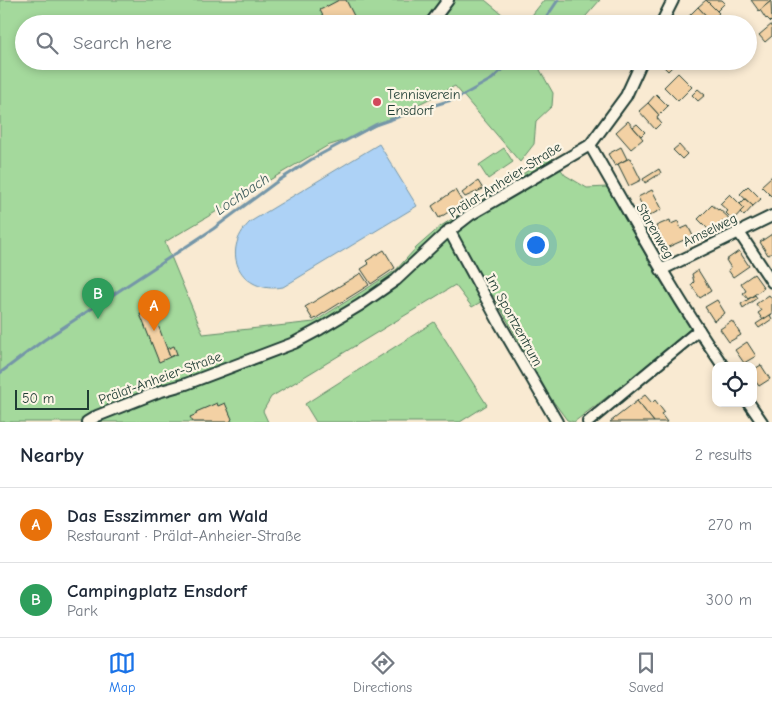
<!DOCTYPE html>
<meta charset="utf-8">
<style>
:root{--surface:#fff;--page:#f2f2f3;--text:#1f2937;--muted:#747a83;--line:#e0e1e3;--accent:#1a73e8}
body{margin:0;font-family:"Comic Neue",sans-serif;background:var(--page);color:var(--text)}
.controls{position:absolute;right:15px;bottom:15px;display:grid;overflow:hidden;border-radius:10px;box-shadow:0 2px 8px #0003}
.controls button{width:45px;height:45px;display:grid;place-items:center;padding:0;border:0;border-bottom:1px solid var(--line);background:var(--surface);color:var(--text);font:25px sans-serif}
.scale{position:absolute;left:15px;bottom:12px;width:74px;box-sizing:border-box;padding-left:5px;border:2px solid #1f3d34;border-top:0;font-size:14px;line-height:18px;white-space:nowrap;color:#1f3d34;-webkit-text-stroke:4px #fcf5e5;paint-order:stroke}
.you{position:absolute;left:535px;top:244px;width:18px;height:18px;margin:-12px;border:4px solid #fff;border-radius:50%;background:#1a73e8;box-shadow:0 0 0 8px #1a73e833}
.badge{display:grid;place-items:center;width:32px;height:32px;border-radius:50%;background:var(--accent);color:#fff;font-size:16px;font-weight:700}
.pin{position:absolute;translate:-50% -41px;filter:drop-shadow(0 1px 2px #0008)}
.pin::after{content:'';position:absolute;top:26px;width:18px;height:15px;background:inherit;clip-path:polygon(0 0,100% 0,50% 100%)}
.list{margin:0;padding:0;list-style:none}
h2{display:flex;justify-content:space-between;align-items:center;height:65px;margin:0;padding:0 20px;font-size:21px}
h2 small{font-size:16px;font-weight:400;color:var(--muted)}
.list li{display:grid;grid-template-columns:32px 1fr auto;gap:15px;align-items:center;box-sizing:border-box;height:75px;padding:0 20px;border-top:1px solid var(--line)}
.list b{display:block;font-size:19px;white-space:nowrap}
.list p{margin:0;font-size:16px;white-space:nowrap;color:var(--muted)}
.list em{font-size:16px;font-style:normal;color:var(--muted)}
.icon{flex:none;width:28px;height:28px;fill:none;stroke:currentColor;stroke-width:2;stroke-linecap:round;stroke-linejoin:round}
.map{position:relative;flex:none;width:772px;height:422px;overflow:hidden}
.search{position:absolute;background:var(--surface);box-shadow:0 2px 8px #0003;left:15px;right:15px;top:15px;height:55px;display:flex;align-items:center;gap:12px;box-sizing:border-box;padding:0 18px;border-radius:28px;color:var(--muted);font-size:19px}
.sheet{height:215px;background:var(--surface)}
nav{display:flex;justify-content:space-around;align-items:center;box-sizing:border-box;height:70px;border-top:1px solid var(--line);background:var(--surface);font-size:14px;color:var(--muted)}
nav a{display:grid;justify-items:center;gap:2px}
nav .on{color:var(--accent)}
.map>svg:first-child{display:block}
</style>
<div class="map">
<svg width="772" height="422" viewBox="0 0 772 422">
<rect width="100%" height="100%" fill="#f9ead2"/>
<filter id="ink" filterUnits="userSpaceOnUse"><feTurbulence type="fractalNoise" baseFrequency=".02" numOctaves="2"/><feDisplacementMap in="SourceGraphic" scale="10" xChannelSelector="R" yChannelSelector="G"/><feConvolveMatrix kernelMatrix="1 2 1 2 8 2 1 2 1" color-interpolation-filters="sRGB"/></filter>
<g filter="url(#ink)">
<g fill="#a4d99c" stroke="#628b68">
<path d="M0 0H442L427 24H24V61H547L540 70 553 93 552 106 536 121 534 144 520 162 455 86 349 139 327 146 165 242 203 334 314 322 396 270 416 248 441 226 551 156 565 175 587 188 607 187 655 272 691 328 632 378 574 422 567 420 550 397 493 295 472 307 455 285 271 397 263 411 268 422H0Z"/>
<path d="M452 0H485L514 24H434Z"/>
<path d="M544 0H600L579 24H525Z"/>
<path d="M504 148 513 162 488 179 479 165Z"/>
<path d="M434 322 487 405 460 422H316L305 404Z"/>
</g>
<path fill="#add2f6" stroke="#7496a8" d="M379 144 417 206 283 287C241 295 219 252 250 222Z"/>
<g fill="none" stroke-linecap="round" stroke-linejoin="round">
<g stroke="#7496a8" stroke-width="3">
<path d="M542 24 558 0"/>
<path d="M0 373 44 340 213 229 275 183 312 159 375 125 412 112 458 98 492 79 511 61"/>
</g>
</g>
<g fill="#f3d1a4" stroke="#1f3d34">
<path d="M339 0H346L358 24H327L320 10Z"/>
<path d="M706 0 719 13 711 21 698 7Z"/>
<path d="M706 0H722L725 3 717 11Z"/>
<path d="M751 0H771V1L759 11Z"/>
<path d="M771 1 772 21 771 22 767 18 766 19 760 10Z"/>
<path d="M698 7 711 21 708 24H697L689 16Z"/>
<path d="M772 24V36L765 42 759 35Z"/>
<path d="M672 61 675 64 668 71 659 62Z"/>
<path d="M678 73 692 87 678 101 664 87Z"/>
<path d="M698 89 705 95 698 101 692 95Z"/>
<path d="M656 94 668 106 659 115 648 103Z"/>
<path d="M648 103 659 115 657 118 661 123 655 129 639 111Z"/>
<path d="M628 121 643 139 631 149 616 132Z"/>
<path d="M637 124 645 132 641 136 633 127Z"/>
<path d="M679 145 687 154 682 159 673 150Z"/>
<path d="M621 147 627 159 615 166 608 154Z"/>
<path d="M630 158 641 180 629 186 618 164Z"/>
<path d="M659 169 661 173 645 183 643 179Z"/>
<path d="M772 176V197L761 186Z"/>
<path d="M478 181 483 189 465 197 462 193Z"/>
<path d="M748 186 761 199 753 206 740 194Z"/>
<path d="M455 190 463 203 439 218 432 206Z"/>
<path d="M652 190 662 209 647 217 638 197Z"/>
<path d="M730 194 744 208 733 220 726 213 728 211 720 204Z"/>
<path d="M745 199 753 206 744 216 740 212 744 208 740 204Z"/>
<path d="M712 205 718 210 719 209 729 218 724 223 722 221 711 232 698 219Z"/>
<path d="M670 220 671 224 678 221 681 229 688 226 693 236 666 248 656 226Z"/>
<path d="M772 234V253L768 255 760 242Z"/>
<path d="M384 250 395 268 371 284 361 269 369 264 366 261Z"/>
<path d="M739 251 749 266 733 277 728 270 731 268 726 260Z"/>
<path d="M698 270 711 291 700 298 691 285 694 282 692 274Z"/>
<path d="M361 273 369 285 313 320 305 307Z"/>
<path d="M754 274 764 288 748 299 743 293 746 291 741 283Z"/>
<path d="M755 295 757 298 743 308 741 304Z"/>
<path d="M769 295 772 299V314L763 320 758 313 761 311 756 304Z"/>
<path d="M717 300 725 313 714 321 705 307Z"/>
<path d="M152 309 170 357 159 362 140 314Z"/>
<path d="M770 315 772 319 759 328 756 324Z"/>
<path d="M732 321 741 335 729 342 720 329Z"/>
<path d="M747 342 756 356 744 363 735 350Z"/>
<path d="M174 346 177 354 170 357 167 349Z"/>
<path d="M761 365 770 379 759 386 753 378V370Z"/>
<path d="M645 395 652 403 655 400 664 412 661 414 667 422H654L637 401Z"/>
<path d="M637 401 654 422H610Z"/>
<path d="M217 403 218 406 225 403 232 419 231 420V422H193L190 417 197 414 196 412Z"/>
</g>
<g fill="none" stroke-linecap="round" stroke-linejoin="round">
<g stroke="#1f3d34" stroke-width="14">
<g id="street">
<path d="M430 24 448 0"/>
<path d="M661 24 673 0"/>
<path d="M590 145C633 220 674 295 723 366"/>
<path d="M449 230 500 324 557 422"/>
<path d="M738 231 772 282"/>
<path d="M661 270 772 216"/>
<path d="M749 403 762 422"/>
<path d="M87 422 97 416 158 392 186 384 294 343 320 329 360 305 396 280 443 236 470 215 590 145 626 96 642 61"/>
<path d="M588 422 699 330"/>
</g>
</g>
<use href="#street" stroke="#fcf5e5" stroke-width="10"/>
</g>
</g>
<circle fill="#d1495b" stroke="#fcf5e5" stroke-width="2" cx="377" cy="102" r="5"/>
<g text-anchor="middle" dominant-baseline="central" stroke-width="4.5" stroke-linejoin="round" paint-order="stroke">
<g font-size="14" fill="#1f3d34" stroke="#fcf5e5" text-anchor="start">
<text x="387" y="94">Tennisverein<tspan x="387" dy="16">Ensdorf</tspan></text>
</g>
<g font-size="14" fill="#1f3d34" stroke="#fcf5e5">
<text transform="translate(505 180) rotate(-32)">Prälat-Anheier-Straße</text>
<text transform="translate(710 230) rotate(-26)">Amselweg</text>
<text transform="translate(655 231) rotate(60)">Starenweg</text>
<text transform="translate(514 320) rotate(61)">Im Sportzentrum</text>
<text transform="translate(160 378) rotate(-20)">Prälat-Anheier-Straße</text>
</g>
<g font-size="15" font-style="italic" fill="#3b5b5b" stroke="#fcf5e5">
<text transform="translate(242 194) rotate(-34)">Lochbach</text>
</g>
</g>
</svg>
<div class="controls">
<button><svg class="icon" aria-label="locate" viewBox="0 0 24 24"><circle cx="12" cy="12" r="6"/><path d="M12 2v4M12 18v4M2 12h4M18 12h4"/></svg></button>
</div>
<div class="scale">50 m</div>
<div class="you"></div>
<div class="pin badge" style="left:154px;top:331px;background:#e8710a">A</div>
<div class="pin badge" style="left:98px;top:319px;background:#2e9e5b">B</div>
<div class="search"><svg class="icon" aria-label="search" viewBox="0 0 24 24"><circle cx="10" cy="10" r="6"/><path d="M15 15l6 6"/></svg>Search here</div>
</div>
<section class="sheet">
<h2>Nearby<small>2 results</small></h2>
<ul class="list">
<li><span class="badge" style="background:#e8710a">A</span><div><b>Das Esszimmer am Wald</b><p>Restaurant · Prälat-Anheier-Straße</p></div><em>270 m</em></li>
<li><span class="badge" style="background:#2e9e5b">B</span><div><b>Campingplatz Ensdorf</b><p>Park</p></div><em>300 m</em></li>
</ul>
</section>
<nav>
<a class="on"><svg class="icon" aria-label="map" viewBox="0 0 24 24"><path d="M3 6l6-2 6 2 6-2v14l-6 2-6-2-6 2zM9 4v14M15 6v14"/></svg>Map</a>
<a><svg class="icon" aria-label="directions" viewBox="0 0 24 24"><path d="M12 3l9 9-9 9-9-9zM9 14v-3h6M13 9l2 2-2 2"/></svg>Directions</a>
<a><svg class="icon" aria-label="saved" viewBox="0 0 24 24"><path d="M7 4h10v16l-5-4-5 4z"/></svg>Saved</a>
</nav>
